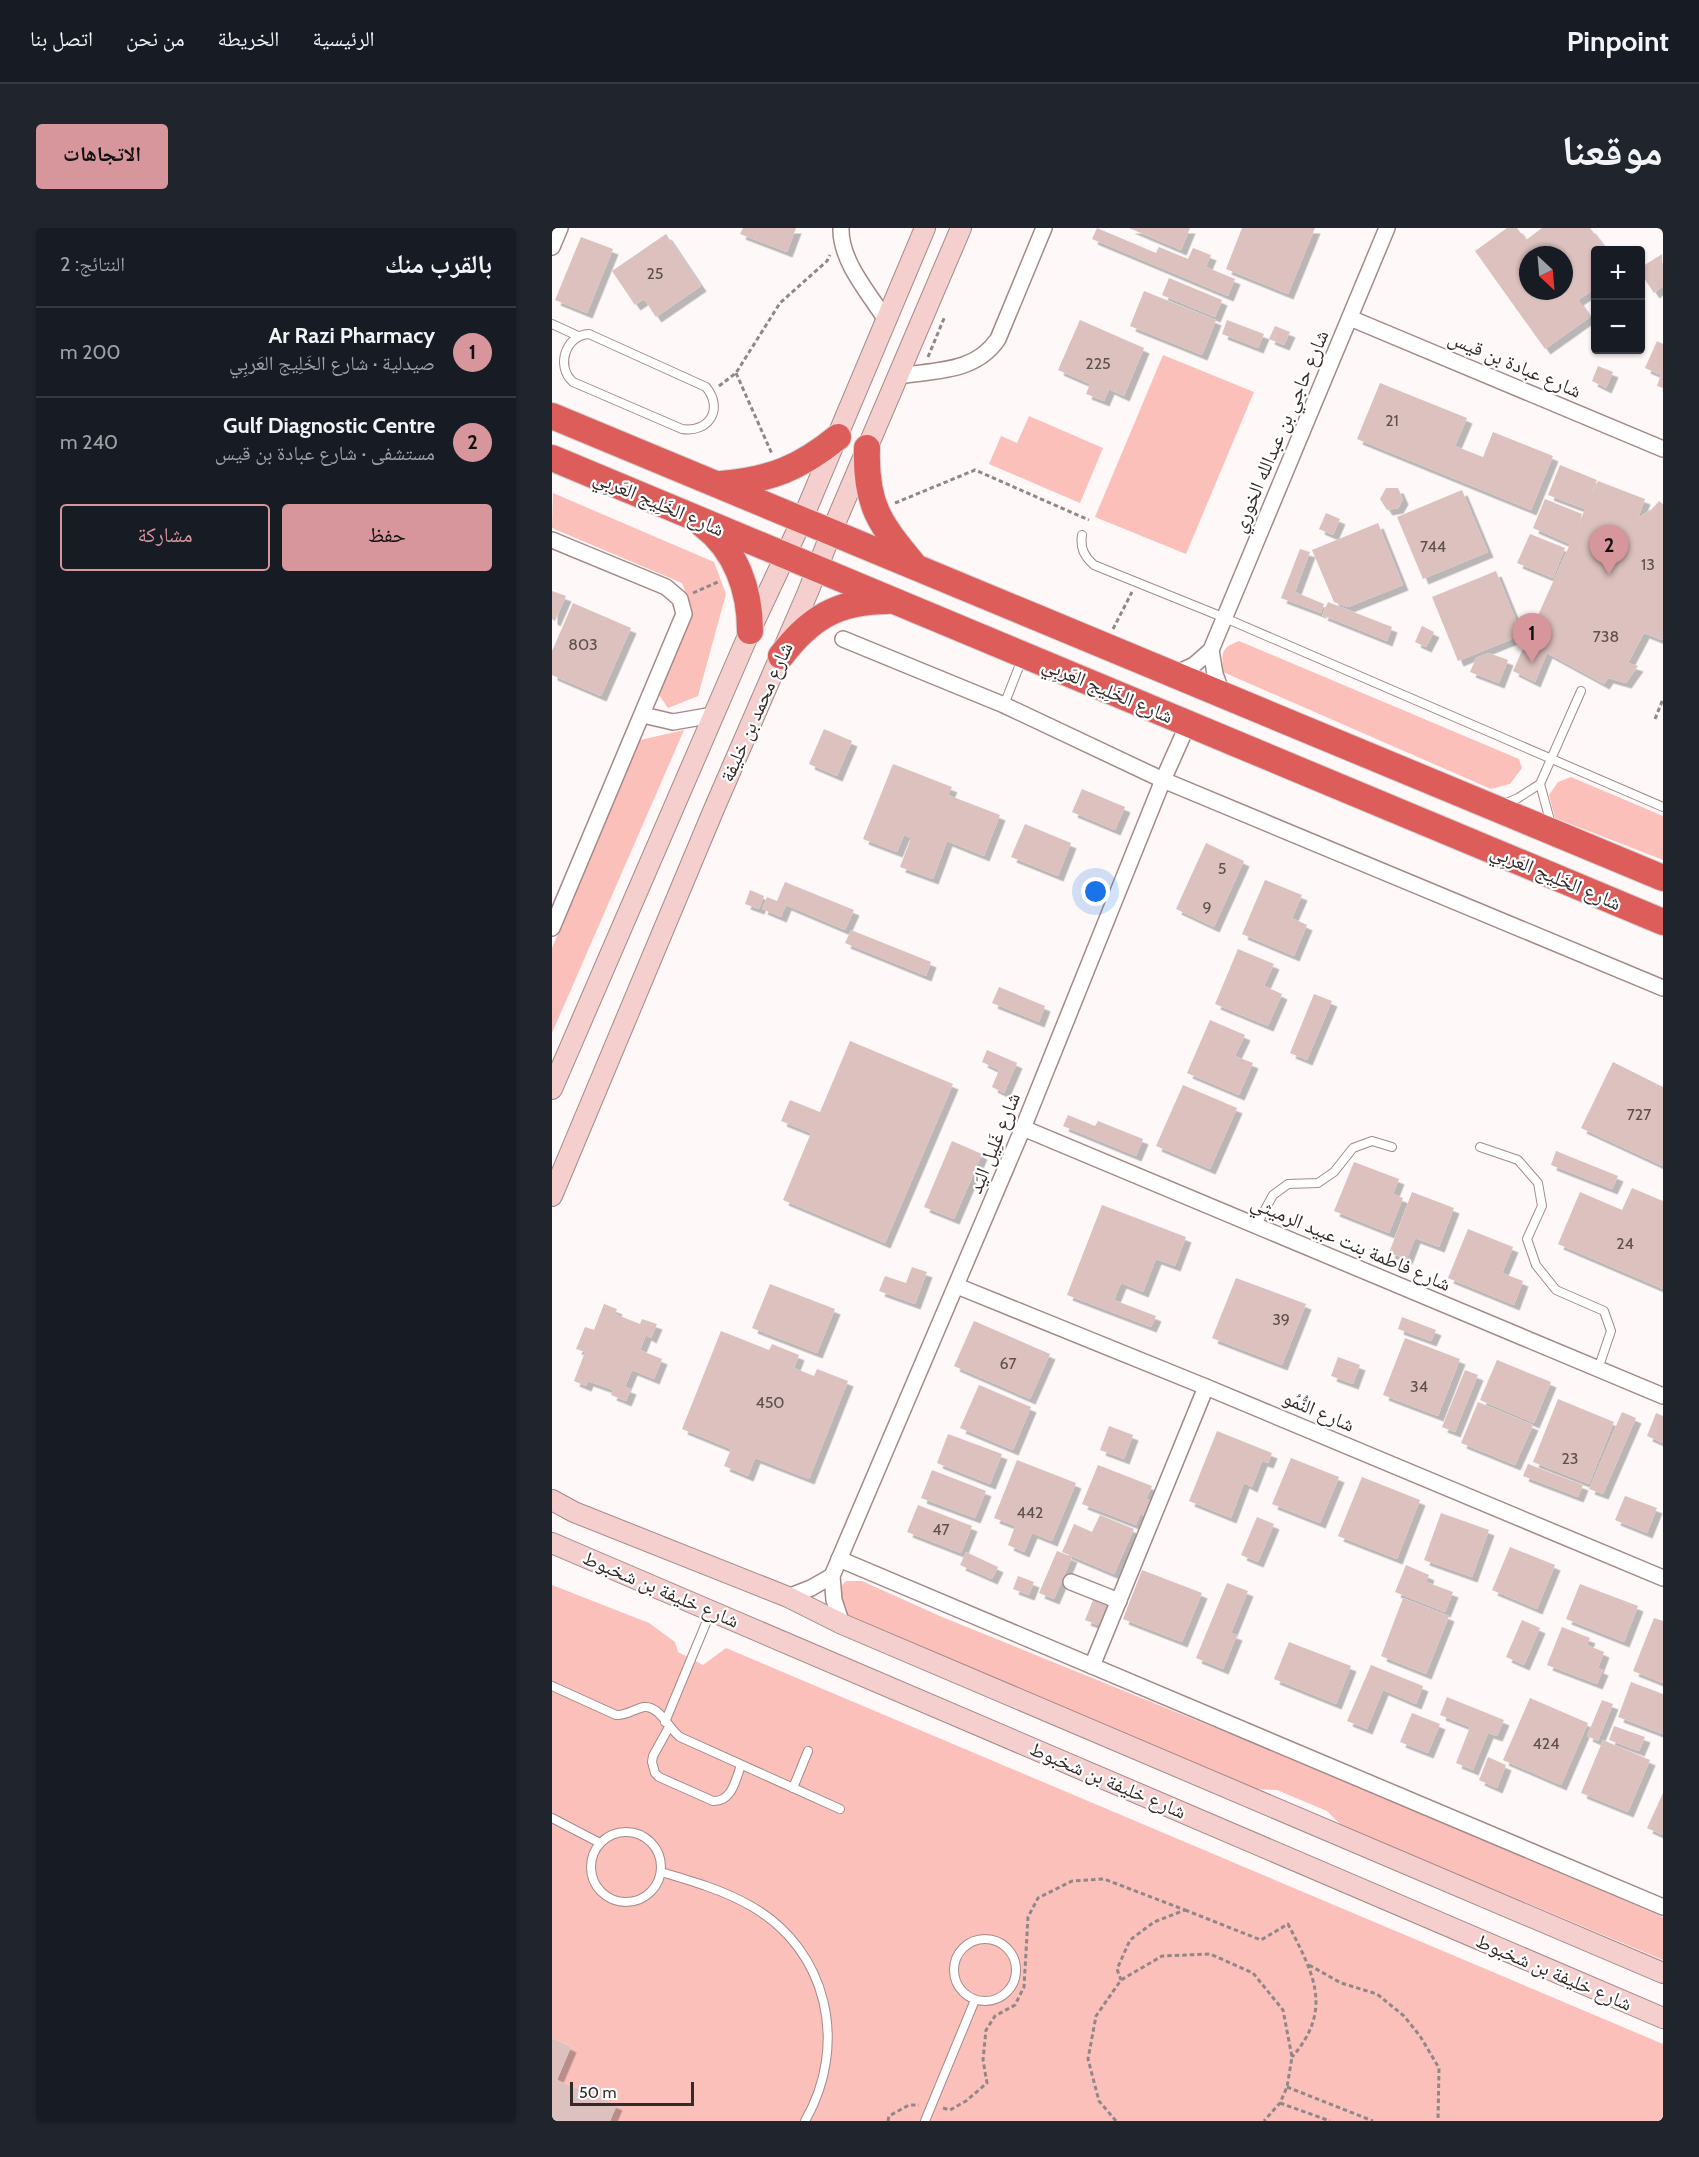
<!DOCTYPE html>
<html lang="ar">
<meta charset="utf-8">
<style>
:root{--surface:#171b24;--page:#20242c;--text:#f1f3f6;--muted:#9ea1a6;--line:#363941;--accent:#d6969c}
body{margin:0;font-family:Cabin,"Noto Naskh Arabic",sans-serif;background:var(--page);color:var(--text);direction:rtl}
.controls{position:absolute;right:18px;top:18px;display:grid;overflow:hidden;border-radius:6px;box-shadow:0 2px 4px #0004}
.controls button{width:54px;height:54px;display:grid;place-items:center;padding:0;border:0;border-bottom:2px solid var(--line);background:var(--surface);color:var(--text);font:30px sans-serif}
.compass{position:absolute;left:967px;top:18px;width:54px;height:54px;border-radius:50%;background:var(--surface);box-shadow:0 2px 4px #0004;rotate:154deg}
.scale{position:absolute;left:18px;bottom:15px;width:124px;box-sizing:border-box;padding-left:6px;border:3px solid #342a29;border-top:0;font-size:16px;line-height:21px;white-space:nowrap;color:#342a29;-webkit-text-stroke:4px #fff;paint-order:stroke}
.you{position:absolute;left:544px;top:664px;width:21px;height:21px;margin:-15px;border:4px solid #fff;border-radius:50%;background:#1a73e8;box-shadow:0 0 0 9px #1a73e833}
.badge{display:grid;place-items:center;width:39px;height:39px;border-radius:50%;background:var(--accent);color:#111;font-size:20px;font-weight:700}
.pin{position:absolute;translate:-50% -50px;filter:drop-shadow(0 2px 3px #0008)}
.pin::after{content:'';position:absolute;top:32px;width:21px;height:18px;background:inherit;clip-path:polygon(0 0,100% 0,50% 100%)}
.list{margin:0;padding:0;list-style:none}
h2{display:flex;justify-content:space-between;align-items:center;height:78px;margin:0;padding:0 24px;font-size:26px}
h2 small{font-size:20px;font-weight:400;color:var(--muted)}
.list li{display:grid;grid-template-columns:39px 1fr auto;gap:18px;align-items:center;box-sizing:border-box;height:90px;padding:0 24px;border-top:2px solid var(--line)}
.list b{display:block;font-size:22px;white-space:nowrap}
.list p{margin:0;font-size:20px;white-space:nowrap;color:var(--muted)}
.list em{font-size:20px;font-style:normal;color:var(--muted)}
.actions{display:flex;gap:12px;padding:18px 24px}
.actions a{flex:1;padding:14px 0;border:2px solid var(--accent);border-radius:6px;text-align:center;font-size:21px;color:var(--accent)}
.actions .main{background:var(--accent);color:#111}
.map{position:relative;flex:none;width:1111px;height:1893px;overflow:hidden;direction:ltr;border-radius:6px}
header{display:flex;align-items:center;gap:36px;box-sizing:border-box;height:84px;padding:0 30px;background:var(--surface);border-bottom:2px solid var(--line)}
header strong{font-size:28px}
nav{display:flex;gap:33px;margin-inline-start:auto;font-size:21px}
.intro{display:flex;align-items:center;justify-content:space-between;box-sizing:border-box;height:144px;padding:0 36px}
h1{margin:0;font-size:42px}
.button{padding:15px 27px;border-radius:6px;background:var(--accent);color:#111;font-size:21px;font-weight:700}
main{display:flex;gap:36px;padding:0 36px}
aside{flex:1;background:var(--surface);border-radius:6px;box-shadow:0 2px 4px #0004}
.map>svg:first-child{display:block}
</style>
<header>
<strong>Pinpoint</strong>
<nav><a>الرئيسية</a><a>الخريطة</a><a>من نحن</a><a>اتصل بنا</a></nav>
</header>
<div class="intro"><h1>موقعنا</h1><a class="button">الاتجاهات</a></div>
<main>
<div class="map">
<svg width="1111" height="1893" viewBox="0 0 1111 1893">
<defs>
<filter id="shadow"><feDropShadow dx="5.5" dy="5.5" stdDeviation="0" flood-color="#0004"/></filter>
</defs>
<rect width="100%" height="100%" fill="#fef8f8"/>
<g fill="#fcc0bb">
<path d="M611 127 702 164 634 326 543 289Z"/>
<path d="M477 188 551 220 528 275 437 236 449 208 465 215Z"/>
<path d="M1 265 162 334 174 366 146 468 116 480 107 467 140 381 130 355 0 300Z"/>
<path d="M687 413 967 531 970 540 958 556 939 561 671 444C670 426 668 420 687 413Z"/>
<path d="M132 502 0 805V720L88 512Z"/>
<path d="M1019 549 1111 588V632L1003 590 997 567 1006 554Z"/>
<path d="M294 1353H310L390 1389 767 1542 1111 1689V1732L789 1597 775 1583 725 1562 698 1561 287 1386 281 1367Z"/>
<path d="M0 1357 97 1395 123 1414 126 1424 151 1437 174 1420 1111 1816V1893H58L64 1877 5 1852 19 1819 0 1810Z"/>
</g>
<g fill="#dcc1be" fill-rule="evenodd" filter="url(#shadow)">
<path d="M191 0H244L235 24 188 6Z"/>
<path d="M545 0 604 25 607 19 636 31 641 20 659 27 654 39 683 51 676 68 540 11Z"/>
<path d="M577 0H638L629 22Z"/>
<path d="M690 0H763L736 66 674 41Z"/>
<path d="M955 0H965L974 12 990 0H1038L1055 22H1044V60L1026 72 1038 89 993 121 923 23ZM976 27H1012V63H976Z"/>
<path d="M114 6 149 58 104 89 92 71 83 77 60 43Z"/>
<path d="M29 9 61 21 35 85 3 72Z"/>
<path d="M1110 26 1111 58 1102 65 1088 44V40Z"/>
<path d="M617 50 670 72 663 89 610 67Z"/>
<path d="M592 63 664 92 650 127 578 98Z"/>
<path d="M528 92 592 120 572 168 557 161 552 173 534 166 538 156 506 142Z"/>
<path d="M675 92 712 106 706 120 670 106Z"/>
<path d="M723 98 738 104 732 117 717 111Z"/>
<path d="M1105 113 1111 116V160L1105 158 1109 147 1093 140Z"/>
<path d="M1046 138 1061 144 1054 160 1040 153Z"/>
<path d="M828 155 915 190 903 218 931 229 941 204 1001 228 979 282 805 211Z"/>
<path d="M1008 237 1045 252 1036 275 1046 253 1093 271 1086 290 1100 281 1107 273 1111 276V410L1110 412 1092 405 1076 435 1086 438 1074 455 1056 450 1052 456 995 425 983 454 961 443 1018 316 981 300 993 271 1030 286 1024 303 1033 281 996 267Z"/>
<path d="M834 260H846L851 271 846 280 835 282 828 271Z"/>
<path d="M910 262 936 324 871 351 845 289Z"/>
<path d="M774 285 788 291 781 307 767 301Z"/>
<path d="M826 295 851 357 796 379 782 374 760 322Z"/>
<path d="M978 306 1013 320 1001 350 965 335Z"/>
<path d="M748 321 758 324 743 364 772 376 769 385 729 370Z"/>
<path d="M944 343 970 407 906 433 880 369Z"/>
<path d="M0 363 14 368 3 393 0 391Z"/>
<path d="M776 374 840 399 835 413 770 387Z"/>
<path d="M21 375 79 400 49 468 0 447V423Z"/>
<path d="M870 398 882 404 874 419 863 414Z"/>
<path d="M937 425 956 432 947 455 918 444 924 430Z"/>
<path d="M272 501 300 513 285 548 257 536Z"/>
<path d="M341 536 400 559 396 567 448 587 432 628 395 613 381 651 348 639 359 610 352 607 345 624 311 611Z"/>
<path d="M530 561 573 579 563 602 520 584Z"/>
<path d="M473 596 519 615 506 648 459 629Z"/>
<path d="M654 615 692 633 662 699 624 681Z"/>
<path d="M713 652 750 667 740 690 755 697 742 728 690 706Z"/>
<path d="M233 654 302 682 293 702 234 677 229 689 210 681 215 669 225 673Z"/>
<path d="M198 662 212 668 207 681 193 676Z"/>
<path d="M299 702 379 734 374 748 293 715Z"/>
<path d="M686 721 722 736 712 758 730 766 716 798 663 776Z"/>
<path d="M447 759 493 778 487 794 440 775Z"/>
<path d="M762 766 780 773 755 832 738 825Z"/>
<path d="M658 792 693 807 683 828 701 835 687 867 635 845Z"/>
<path d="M298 813 401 856 333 1015 231 972 259 905 229 893 238 872 268 884Z"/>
<path d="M435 822 465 835 452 865 440 859 447 842 430 834Z"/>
<path d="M1061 834 1111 859V938L1029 900Z"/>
<path d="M631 857 685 880 658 941 604 918Z"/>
<path d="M516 887 543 898 546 893 591 911 584 928 511 898Z"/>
<path d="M400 913 430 926 402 991 372 979Z"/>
<path d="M1004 923 1066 948 1060 961 999 937Z"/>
<path d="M802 934 847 951 841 966 851 970 837 1005 782 983Z"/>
<path d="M1080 960 1111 973V1061L1006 1016 1028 964 1070 982Z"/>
<path d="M860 964 902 980 887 1019 863 1010 855 1031 837 1025Z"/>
<path d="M550 977 634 1009 623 1038 604 1031 591 1064 569 1055 562 1072 604 1088 599 1099 515 1067Z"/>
<path d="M916 1001 961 1019 950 1045 971 1053 962 1077 896 1050Z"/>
<path d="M360 1039 375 1044 363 1076 327 1063 333 1048 354 1055Z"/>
<path d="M684 1050 754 1076 730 1137 660 1110Z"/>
<path d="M218 1056 283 1081 265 1125 200 1100Z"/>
<path d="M52 1076 65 1081 63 1086 88 1096 90 1091 105 1096 99 1110 94 1107 88 1122 110 1131 102 1151 80 1142 73 1159 79 1161 74 1173 59 1167 61 1162 36 1153 34 1158 22 1153 33 1124 24 1121 33 1099 42 1102Z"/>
<path d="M850 1089 884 1102 879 1113 846 1101Z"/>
<path d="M422 1093 498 1126 478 1171 402 1138Z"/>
<path d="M169 1103 217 1122 220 1116 247 1127 242 1140 262 1148 265 1141 296 1153 257 1251 203 1230 196 1248 172 1238 179 1221 130 1201Z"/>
<path d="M853 1110 908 1131 886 1188 831 1167Z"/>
<path d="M786 1129 808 1137 801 1156 779 1148Z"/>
<path d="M945 1132 999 1154 982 1195 928 1172Z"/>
<path d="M913 1142 926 1147 903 1204 890 1199Z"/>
<path d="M427 1157 479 1179 461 1222 408 1200Z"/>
<path d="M1006 1171 1062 1194 1037 1256 981 1234Z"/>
<path d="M926 1174 981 1197 963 1237 909 1215Z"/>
<path d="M1070 1184 1084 1190 1051 1266 1037 1261Z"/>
<path d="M1104 1185 1111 1188V1215L1095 1208Z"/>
<path d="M557 1198 581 1207 572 1231 548 1222Z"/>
<path d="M665 1203 720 1225 716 1235 710 1233 700 1259 692 1255 679 1290 637 1273Z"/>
<path d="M396 1206 450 1226 438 1256 385 1235Z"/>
<path d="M739 1230 787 1249 768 1295 720 1276Z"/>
<path d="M465 1232 524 1255 500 1313 480 1305 472 1324 456 1317 463 1298 442 1290Z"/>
<path d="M976 1236 1031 1257 1026 1269 971 1248Z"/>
<path d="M546 1237 600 1258 594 1271 602 1274 596 1289 588 1286 584 1297 530 1276Z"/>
<path d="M380 1242 434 1263 423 1290 369 1270Z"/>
<path d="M810 1249 868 1272 845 1331 786 1308Z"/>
<path d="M1073 1268 1105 1280 1095 1305 1063 1292Z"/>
<path d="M366 1277 420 1298 409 1325 355 1304Z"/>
<path d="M889 1285 937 1302 920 1349 872 1332Z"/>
<path d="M548 1287 582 1301 562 1346 510 1324 522 1296 540 1304Z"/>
<path d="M705 1289 722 1296 706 1334 689 1327Z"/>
<path d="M958 1319 1003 1337 985 1381 940 1362Z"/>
<path d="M505 1323 520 1329 502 1371 487 1365Z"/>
<path d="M414 1324 446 1339 440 1351 408 1337Z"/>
<path d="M854 1337 877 1347 874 1354 901 1364 893 1384 843 1364Z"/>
<path d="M590 1342 650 1365 630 1414 571 1391Z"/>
<path d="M466 1348 482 1354 477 1367 461 1361Z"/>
<path d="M675 1355 696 1363 679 1405 685 1407 671 1441 644 1430Z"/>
<path d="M1028 1356 1086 1378 1072 1414 1014 1391Z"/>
<path d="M851 1370 897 1388 874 1446 829 1428Z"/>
<path d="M541 1372 558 1379 551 1399 533 1392Z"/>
<path d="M1102 1390 1111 1393V1455L1081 1443Z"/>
<path d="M970 1392 988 1400 972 1437 954 1429Z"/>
<path d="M1010 1399 1038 1410 1035 1417 1052 1424 1046 1440 1051 1442 1045 1456 995 1437Z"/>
<path d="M737 1414 799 1438 784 1476 722 1451Z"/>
<path d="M819 1437 871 1458 864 1476 831 1462 815 1501 795 1493Z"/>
<path d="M1079 1454 1111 1466V1506L1066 1489Z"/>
<path d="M895 1469 952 1492 945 1508 936 1505 921 1542 904 1535 918 1499 888 1487Z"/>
<path d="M978 1470 1036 1495 1009 1557 951 1532Z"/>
<path d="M1050 1472 1061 1476 1046 1513 1035 1508Z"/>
<path d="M860 1485 888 1496 876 1525 848 1514Z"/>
<path d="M1062 1498 1093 1509 1087 1523 1057 1512Z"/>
<path d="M1051 1512 1098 1532 1076 1584 1029 1565Z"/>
<path d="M936 1529 954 1537 945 1560 927 1552Z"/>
<path d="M1111 1565V1607L1095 1600Z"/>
<path d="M0 1810 19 1819 5 1852 65 1877 58 1893H0Z"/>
</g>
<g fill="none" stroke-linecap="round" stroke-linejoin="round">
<g stroke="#a38a88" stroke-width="10">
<g id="lane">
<path d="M0 96 26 108"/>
<path d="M37 106 154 159C172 181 157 205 130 201L21 154C3 138 14 107 37 106Z"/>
<path d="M530 307C528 320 532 328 542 337L673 390 1111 579"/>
<path d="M452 477 470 431"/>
<path d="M988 556 999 596"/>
<path d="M950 577 966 570 988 556 1029 463"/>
<path d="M928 919 966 932 986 955 990 978 975 1011 984 1037 1004 1062 1052 1083 1059 1103 1046 1141"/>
<path d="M704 998 721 967 736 956 766 955 782 944 801 920 820 913 840 919"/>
<path d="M0 1458 64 1487C74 1488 82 1481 92 1479 107 1477 117 1501 128 1509L288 1581"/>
<path d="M113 1494 159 1383"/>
<path d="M117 1499 101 1528 100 1534 103 1545 107 1549 161 1573C180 1574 184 1551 189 1537"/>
<path d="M241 1560 256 1523"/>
<path d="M0 1590 48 1615"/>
<circle cx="74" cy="1639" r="35"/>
<path d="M109 1644C140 1653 171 1662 199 1678 276 1722 297 1817 253 1893"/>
<circle cx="433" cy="1742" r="31"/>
<path d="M373 1893 423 1772"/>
</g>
</g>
<g stroke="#a38a88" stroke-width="18">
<g id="street">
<path d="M289 0C288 33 317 65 334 92"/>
<path d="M0 19 8 0"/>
<path d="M798 90 1111 221"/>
<path d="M346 148C383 142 423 145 446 111L492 0"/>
<path d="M0 312 114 359 128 371 132 386 0 700"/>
<path d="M291 411 452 477 611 552 1111 760"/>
<path d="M659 422 663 446 671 468"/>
<path d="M621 447 642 437 659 422 835 0"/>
<path d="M91 487 121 494 161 487"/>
<path d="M471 900 1111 1168"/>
<path d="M405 1058 654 1159 1111 1350"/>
<path d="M287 1331 1111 1679"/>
<path d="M519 1354 567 1373"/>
<path d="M236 1369 259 1360 280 1348"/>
<path d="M290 1396 282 1372 280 1348 471 900 611 552 636 496"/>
<path d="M540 1438 654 1159"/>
</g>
</g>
<g stroke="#a38a88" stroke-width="22">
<g id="secondary">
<path d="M0 861 198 403 250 292 373 0"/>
<path d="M0 968 162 581 256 364 279 305 409 0"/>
<path d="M0 1272 22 1284 236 1369 290 1396 1111 1745"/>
<path d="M0 1315 1111 1790"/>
</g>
</g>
<g stroke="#d6d4d4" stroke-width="28">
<g id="highway">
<path d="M0 188 1111 650"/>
<path d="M315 220C313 277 328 296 362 337"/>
<path d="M0 230 1111 694"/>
<path d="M169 256C218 252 248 240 286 209"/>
<path d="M151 297C184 322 198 362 198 403"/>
<path d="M229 428C258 390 286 373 335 373"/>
</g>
</g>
<g stroke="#908888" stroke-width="3" stroke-dasharray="4.5 3" stroke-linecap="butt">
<path d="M376 129 393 88"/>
<path d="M184 145 220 226"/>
<path d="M167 158 184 145 228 75 275 33 278 27"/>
<path d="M343 275 423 242 537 292"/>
<path d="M141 365 168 353"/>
<path d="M561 401 580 364"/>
<path d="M1103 491 1111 471"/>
<path d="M633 1682 709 1712 736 1696C761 1745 782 1781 740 1829"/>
<path d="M757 1737 789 1755 825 1766 852 1788 868 1808 887 1840 886 1893"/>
<path d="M735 1859 821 1893"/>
<path d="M728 1875 778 1893"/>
<path d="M391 1880 398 1882 414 1873 435 1855 431 1832 434 1802 443 1788 463 1777 472 1759 476 1689 486 1670 520 1653 552 1651 633 1682 602 1694 578 1712 565 1741 569 1752"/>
<path d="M336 1893 337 1888 357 1877H367"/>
<path d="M564 1893 547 1873 536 1831 544 1788 569 1752 610 1728 658 1726 701 1745 731 1782 740 1829 735 1859 728 1875 712 1893"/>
</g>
<use href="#lane" stroke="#fff" stroke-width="8"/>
<use href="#street" stroke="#fff" stroke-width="15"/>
<use href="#secondary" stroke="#f5cece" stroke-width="20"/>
<use href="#highway" stroke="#dd5d5b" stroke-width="26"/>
</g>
<g text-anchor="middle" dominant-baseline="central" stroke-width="4.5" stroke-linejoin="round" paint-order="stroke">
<g font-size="16" fill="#5e504e">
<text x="103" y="45">25</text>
<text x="546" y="135">225</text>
<text x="840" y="192">21</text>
<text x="881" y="318">744</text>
<text x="1096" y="336">13</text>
<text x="1054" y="408">738</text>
<text x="31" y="416">803</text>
<text x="670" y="640">5</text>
<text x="655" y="679">9</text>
<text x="1087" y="886">727</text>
<text x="1073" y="1015">24</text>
<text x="729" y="1091">39</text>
<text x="456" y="1135">67</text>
<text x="867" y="1158">34</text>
<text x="218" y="1174">450</text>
<text x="1018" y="1230">23</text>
<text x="478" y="1284">442</text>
<text x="389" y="1301">47</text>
<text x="994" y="1515">424</text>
</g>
<g font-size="20" fill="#342a29" stroke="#fff">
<text transform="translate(963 136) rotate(23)">شارع عبادة بن قيس</text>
<text transform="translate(728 203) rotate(-67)">شارع حاجي بن عبدالله الخوري</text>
<text transform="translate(107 275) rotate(23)">شارع الخَلِيج العَربِي</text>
<text transform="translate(556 462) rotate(23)">شارع الخَلِيج العَربِي</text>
<text transform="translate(204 484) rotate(-66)">شارع محمد بن خليفة</text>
<text transform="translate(1004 649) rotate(23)">شارع الخَلِيج العَربِي</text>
<text transform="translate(442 915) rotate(-68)">شارع غَلِيل اليَد</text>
<text transform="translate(799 1015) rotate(23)">شارع فاطمة بنت عبيد الرميثي</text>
<text transform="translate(767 1183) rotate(23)">شارع النُّمُو</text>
<text transform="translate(109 1361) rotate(23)">شارع خليفة بن شخبوط</text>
<text transform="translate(556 1552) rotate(23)">شارع خليفة بن شخبوط</text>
<text transform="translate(1002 1744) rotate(23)">شارع خليفة بن شخبوط</text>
</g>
</g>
</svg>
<div class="controls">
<button>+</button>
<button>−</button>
</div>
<svg class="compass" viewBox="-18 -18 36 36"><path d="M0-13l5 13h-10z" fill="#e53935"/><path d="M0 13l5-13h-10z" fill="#9ea1a6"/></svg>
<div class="scale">50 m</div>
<div class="you"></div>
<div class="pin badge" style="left:980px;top:435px">1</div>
<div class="pin badge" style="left:1057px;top:347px">2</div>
</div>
<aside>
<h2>بالقرب منك<small>النتائج: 2</small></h2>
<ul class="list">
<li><span class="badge">1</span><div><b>Ar Razi Pharmacy</b><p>صيدلية · شارع الخَلِيج العَربِي</p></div><em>200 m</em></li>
<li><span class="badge">2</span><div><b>Gulf Diagnostic Centre</b><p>مستشفى · شارع عبادة بن قيس</p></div><em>240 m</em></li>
</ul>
<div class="actions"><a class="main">حفظ</a><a>مشاركة</a></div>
</aside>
</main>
